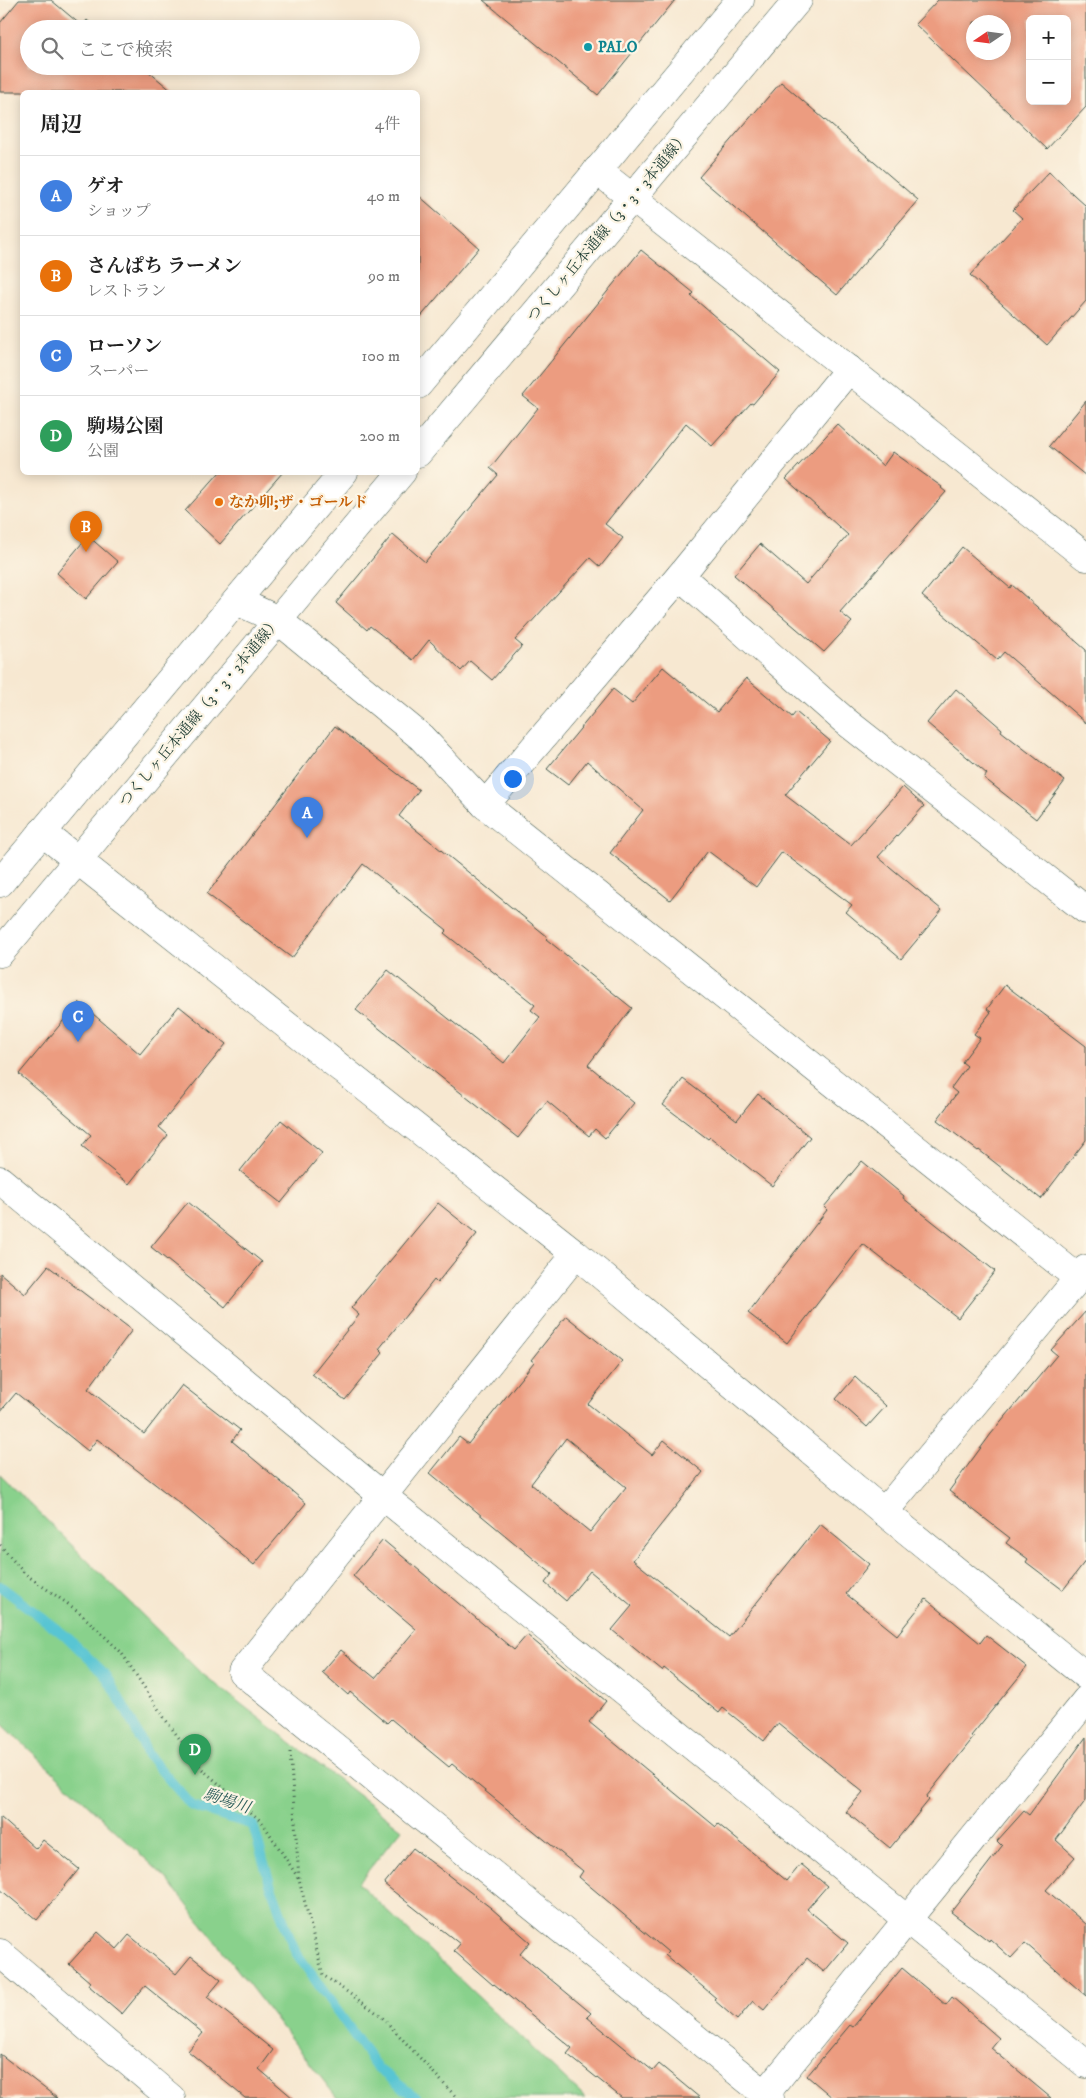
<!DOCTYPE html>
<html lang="ja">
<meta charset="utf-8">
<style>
:root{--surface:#fff;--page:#f2f2f2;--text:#222;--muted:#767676;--line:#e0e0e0;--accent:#db2777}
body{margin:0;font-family:"IM FELL DW Pica","Noto Serif JP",serif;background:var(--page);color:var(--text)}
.controls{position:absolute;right:15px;top:15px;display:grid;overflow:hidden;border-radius:8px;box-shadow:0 2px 12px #0003}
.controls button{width:45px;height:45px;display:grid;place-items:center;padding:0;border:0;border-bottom:1px solid var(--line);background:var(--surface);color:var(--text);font:25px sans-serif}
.compass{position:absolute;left:966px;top:15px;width:45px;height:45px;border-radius:50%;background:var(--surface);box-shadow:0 2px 12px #0003;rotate:257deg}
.you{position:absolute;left:512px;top:778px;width:18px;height:18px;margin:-12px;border:4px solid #fff;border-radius:50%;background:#1a73e8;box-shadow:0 0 0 8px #1a73e833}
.badge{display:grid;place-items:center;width:32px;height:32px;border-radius:50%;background:var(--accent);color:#fff;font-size:16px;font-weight:700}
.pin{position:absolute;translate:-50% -41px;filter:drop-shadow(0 1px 2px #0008)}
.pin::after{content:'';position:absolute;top:26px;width:18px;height:15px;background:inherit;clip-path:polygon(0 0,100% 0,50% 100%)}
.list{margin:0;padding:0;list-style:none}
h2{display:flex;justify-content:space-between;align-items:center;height:65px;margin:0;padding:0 20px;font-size:21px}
h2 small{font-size:16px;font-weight:400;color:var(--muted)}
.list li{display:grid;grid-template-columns:32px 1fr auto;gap:15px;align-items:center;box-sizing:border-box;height:80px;padding:0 20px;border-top:1px solid var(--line)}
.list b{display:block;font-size:19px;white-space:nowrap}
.list p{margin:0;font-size:16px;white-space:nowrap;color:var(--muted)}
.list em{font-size:16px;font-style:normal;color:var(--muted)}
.icon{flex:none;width:28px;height:28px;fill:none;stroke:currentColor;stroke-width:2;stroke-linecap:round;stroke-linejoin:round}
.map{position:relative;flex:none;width:1086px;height:2098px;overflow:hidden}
.search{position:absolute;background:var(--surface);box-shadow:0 2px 12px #0003;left:20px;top:20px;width:400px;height:55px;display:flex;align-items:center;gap:12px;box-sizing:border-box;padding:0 18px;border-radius:28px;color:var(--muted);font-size:19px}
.panel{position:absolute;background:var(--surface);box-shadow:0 2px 12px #0003;left:20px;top:90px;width:400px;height:385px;border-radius:8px}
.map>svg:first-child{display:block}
</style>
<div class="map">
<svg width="1086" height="2098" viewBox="0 0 1086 2098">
<rect width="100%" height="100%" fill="#fcf5e5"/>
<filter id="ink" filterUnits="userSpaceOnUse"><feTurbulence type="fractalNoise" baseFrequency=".02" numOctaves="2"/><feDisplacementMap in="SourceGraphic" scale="10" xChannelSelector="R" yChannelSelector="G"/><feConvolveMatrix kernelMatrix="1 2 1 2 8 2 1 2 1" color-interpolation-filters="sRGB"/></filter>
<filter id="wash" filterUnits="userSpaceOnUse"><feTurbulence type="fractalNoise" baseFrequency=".0096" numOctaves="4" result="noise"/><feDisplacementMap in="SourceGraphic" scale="20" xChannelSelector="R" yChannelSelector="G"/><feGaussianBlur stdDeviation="1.12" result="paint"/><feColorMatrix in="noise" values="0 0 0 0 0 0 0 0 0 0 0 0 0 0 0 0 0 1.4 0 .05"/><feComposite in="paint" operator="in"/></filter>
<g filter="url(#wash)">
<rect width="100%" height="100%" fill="#f7e8d1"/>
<path fill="#89d18c" stroke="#548760" d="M0 1474 200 1672 402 1829 358 1883 585 2098H337L167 1879 0 1722Z"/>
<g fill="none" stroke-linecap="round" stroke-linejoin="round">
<path stroke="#59c5d3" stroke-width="10" d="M0 1586 67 1637 104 1673 126 1710 148 1755 192 1806 253 1825 270 1884 295 1951 378 2069 417 2098"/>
</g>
<g id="blocks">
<g fill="#ec9c80" fill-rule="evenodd">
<path d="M19 0H51L82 26 87 20 97 29H29V66H142L173 92H0V23Z"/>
<path d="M483 0H675L598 95Z"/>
<path d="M938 0H1086V107L1047 149 915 24ZM1030 19H1067V101H1030ZM974 22H1004V52H974Z"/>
<path d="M781 82 918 200 837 295 699 177Z"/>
<path d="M1049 172 1086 206V301L1047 345 970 275 1022 218 1013 210Z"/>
<path d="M418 195 479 248 418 320Z"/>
<path d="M641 250 694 293 691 296 780 372 753 404 751 403 712 446 686 423 605 524 623 538 600 567 590 558 515 640 522 646 492 680 470 661 461 671 429 640 413 660 370 626 367 630 336 603 393 534 425 562 498 475 490 468 538 408 523 396Z"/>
<path d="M1086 401V476L1049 446Z"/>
<path d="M837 424 883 466 893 452 942 487 941 488 946 492 840 612 852 622 824 652 734 575 760 544 806 584 848 535 786 479Z"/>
<path d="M220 472H283L220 544 185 511Z"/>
<path d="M88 536 118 562 86 599 57 573Z"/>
<path d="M962 547 1010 588 1012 585 1086 650V723L1004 652 997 660 922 596Z"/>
<path d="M663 667 717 712 746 678 792 717 796 712 830 741 785 795 851 845 903 787 924 806 878 857 942 910 901 959 846 912 852 905 782 852 756 887 708 851 670 900 610 853 643 810 587 761 568 785 547 769 613 689 632 704Z"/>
<path d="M956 689 1002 729 1001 731 1065 781 1036 819 984 778 987 774 927 723Z"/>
<path d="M335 726 419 790 399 816 548 937 546 939 632 1008 588 1065 634 1103 605 1138 595 1129 589 1136 547 1101 518 1138 356 1010 388 970 504 1063 540 1017 531 1010 535 1005 444 933 447 930 363 864 292 958 207 894Z"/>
<path d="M1005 985 1086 1046V1140L1041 1199 979 1150 978 1151 937 1120 957 1093 951 1088 967 1066 962 1062 980 1038 974 1034 991 1012 987 1009Z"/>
<path d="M79 1002 140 1054 179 1006 226 1044 159 1127 168 1135 129 1184 82 1146 91 1135 19 1074Z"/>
<path d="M683 1079 737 1120 758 1094 810 1137 772 1186 710 1137 708 1139 663 1105Z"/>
<path d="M281 1120 322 1153 281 1203 240 1171Z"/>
<path d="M862 1161 904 1196 903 1198 995 1271 958 1318 863 1244 787 1343 748 1313 827 1210 824 1207Z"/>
<path d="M188 1202 262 1262 225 1307 151 1247Z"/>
<path d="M438 1203 477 1234 437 1283 434 1280 379 1349 383 1353 345 1400 312 1374 359 1315 351 1308Z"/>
<path d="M48 1266 132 1330 88 1389 144 1434 182 1385 240 1430 232 1441 306 1503 254 1565 182 1505 97 1439 88 1451 16 1393 0 1412V1273L25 1294Z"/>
<path d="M1086 1311V1560L1063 1590 1026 1562 1028 1559 1006 1543 1010 1538 949 1491 991 1434 1057 1355 1051 1350Z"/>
<path d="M566 1316 622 1361 588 1404 652 1455 664 1440 703 1472 633 1560 729 1637 820 1524 869 1564 846 1594 897 1635 926 1599 980 1643 986 1635 1027 1667 971 1736 974 1737 926 1797 929 1800 890 1848 846 1812 863 1792 778 1723 764 1741 723 1708 719 1713 664 1668 662 1671 612 1630 632 1606 590 1571 566 1601 545 1583 552 1574 430 1473 459 1437 468 1444 534 1362 531 1360ZM566 1438 626 1487 590 1532 531 1484Z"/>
<path d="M855 1377 886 1406 867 1427 836 1399Z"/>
<path d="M383 1540 514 1650 527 1635 606 1701 589 1722 716 1827 718 1824 787 1881 801 1864 827 1886 807 1909 848 1943 824 1972 807 1958 764 2010 753 2001 737 2020 714 2000 716 1998 665 1955 668 1952 579 1877 583 1871 452 1764 449 1767 391 1719 387 1723 350 1692 348 1695 322 1672 341 1650 375 1678 416 1629 353 1576Z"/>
<path d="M1086 1737V1800L1056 1840 1075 1857 1046 1890 1086 1924V1996L1025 1943 1011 1958 990 1939 989 1941 951 1912 1002 1846 997 1841 1024 1811 1029 1815Z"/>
<path d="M0 1817 36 1849 43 1840 79 1869 37 1920 0 1889Z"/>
<path d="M413 1848 491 1908 530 1942 520 1954 591 2013 587 2017 653 2071 659 2064 700 2098H622L567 2054 572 2048 494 1984 493 1985 454 1951 460 1944 384 1884Z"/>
<path d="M98 1932 117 1949 129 1935 176 1974 191 1956 221 1980 207 1997 273 2050 259 2069 293 2098H245L188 2051 203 2033 145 1986 122 2014 88 1985 90 1982 69 1964Z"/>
<path d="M902 1968 946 2005 952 1997 999 2038 991 2048 1051 2098H833L807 2076 850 2025 853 2027Z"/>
<path d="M0 2054 57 2098H0Z"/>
</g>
</g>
</g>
<g filter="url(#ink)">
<use href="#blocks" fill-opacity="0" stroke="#3f574c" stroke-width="1"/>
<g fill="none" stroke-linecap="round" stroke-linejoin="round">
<g stroke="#3f574c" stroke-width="29">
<g id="minor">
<path d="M597 170 1086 557"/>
<path d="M849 369 680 576 844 720 1086 910"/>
<path d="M237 601 278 620 421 737 485 805 1078 1278"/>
<path d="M485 805 680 576"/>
<path d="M0 1180 383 1496 1086 2064"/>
<path d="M576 1254 242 1672 770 2098"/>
<path d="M884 1512 1086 1269"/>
<path d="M0 1953 171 2098"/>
<path d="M762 2098 1086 1700"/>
</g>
</g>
<g stroke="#3f574c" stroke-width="29">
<g id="tertiary">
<path d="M418 385 740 0"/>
<path d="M418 453 798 0"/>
<path d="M42 832 576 1254 884 1512 1086 1676"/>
<path d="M0 883 344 472"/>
<path d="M0 953 402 472"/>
</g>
</g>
<g stroke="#3f574c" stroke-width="3" stroke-dasharray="1 4" stroke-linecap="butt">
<path d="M0 1545 25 1574 78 1611 121 1652 165 1719 202 1769 262 1822 299 1879 323 1975 380 2015 457 2098"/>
<path d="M290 1752 299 1878"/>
</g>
<use href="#minor" stroke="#fff" stroke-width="28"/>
<use href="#tertiary" stroke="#fff" stroke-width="28"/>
</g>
</g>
<circle fill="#0f9aa8" stroke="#fcf5e5" stroke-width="2" cx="588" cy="47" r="5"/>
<circle fill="#e8710a" stroke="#fcf5e5" stroke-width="2" cx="219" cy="502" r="5"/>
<g text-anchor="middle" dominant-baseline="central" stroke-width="4.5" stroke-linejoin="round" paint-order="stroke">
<g font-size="15" font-weight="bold" fill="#0d838f" stroke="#fcf5e5" text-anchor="start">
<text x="598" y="47">PALO</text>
</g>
<g font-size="15" fill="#1f3d34" stroke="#fcf5e5">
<text transform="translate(608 227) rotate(-50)">つくしヶ丘本通線（3・3・3本通線）</text>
<text transform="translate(200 712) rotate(-50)">つくしヶ丘本通線（3・3・3本通線）</text>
</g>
<g font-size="15" font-weight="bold" fill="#c56008" stroke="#fcf5e5" text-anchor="start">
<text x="229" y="502">なか卯;ザ・ゴールド</text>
</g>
<g font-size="16" font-style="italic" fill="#2e5f5c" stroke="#fcf5e5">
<text transform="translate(227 1801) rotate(18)">駒場川</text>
</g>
</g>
</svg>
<div class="controls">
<button>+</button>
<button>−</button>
</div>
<svg class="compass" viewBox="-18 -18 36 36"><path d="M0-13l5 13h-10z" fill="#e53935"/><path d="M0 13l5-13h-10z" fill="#767676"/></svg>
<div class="you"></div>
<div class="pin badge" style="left:307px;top:838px;background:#3f7fe0">A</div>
<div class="pin badge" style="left:86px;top:552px;background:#e8710a">B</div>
<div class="pin badge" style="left:78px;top:1042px;background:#3f7fe0">C</div>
<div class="pin badge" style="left:195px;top:1775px;background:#2e9e5b">D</div>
<div class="search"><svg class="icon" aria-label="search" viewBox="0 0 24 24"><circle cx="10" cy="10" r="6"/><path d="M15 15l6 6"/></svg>ここで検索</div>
<section class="panel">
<h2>周辺<small>4件</small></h2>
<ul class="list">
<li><span class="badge" style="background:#3f7fe0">A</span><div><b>ゲオ</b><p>ショップ</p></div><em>40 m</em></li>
<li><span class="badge" style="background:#e8710a">B</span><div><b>さんぱち ラーメン</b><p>レストラン</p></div><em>90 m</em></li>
<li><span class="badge" style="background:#3f7fe0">C</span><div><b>ローソン</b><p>スーパー</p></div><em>100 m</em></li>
<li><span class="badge" style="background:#2e9e5b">D</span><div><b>駒場公園</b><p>公園</p></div><em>200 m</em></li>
</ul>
</section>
</div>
